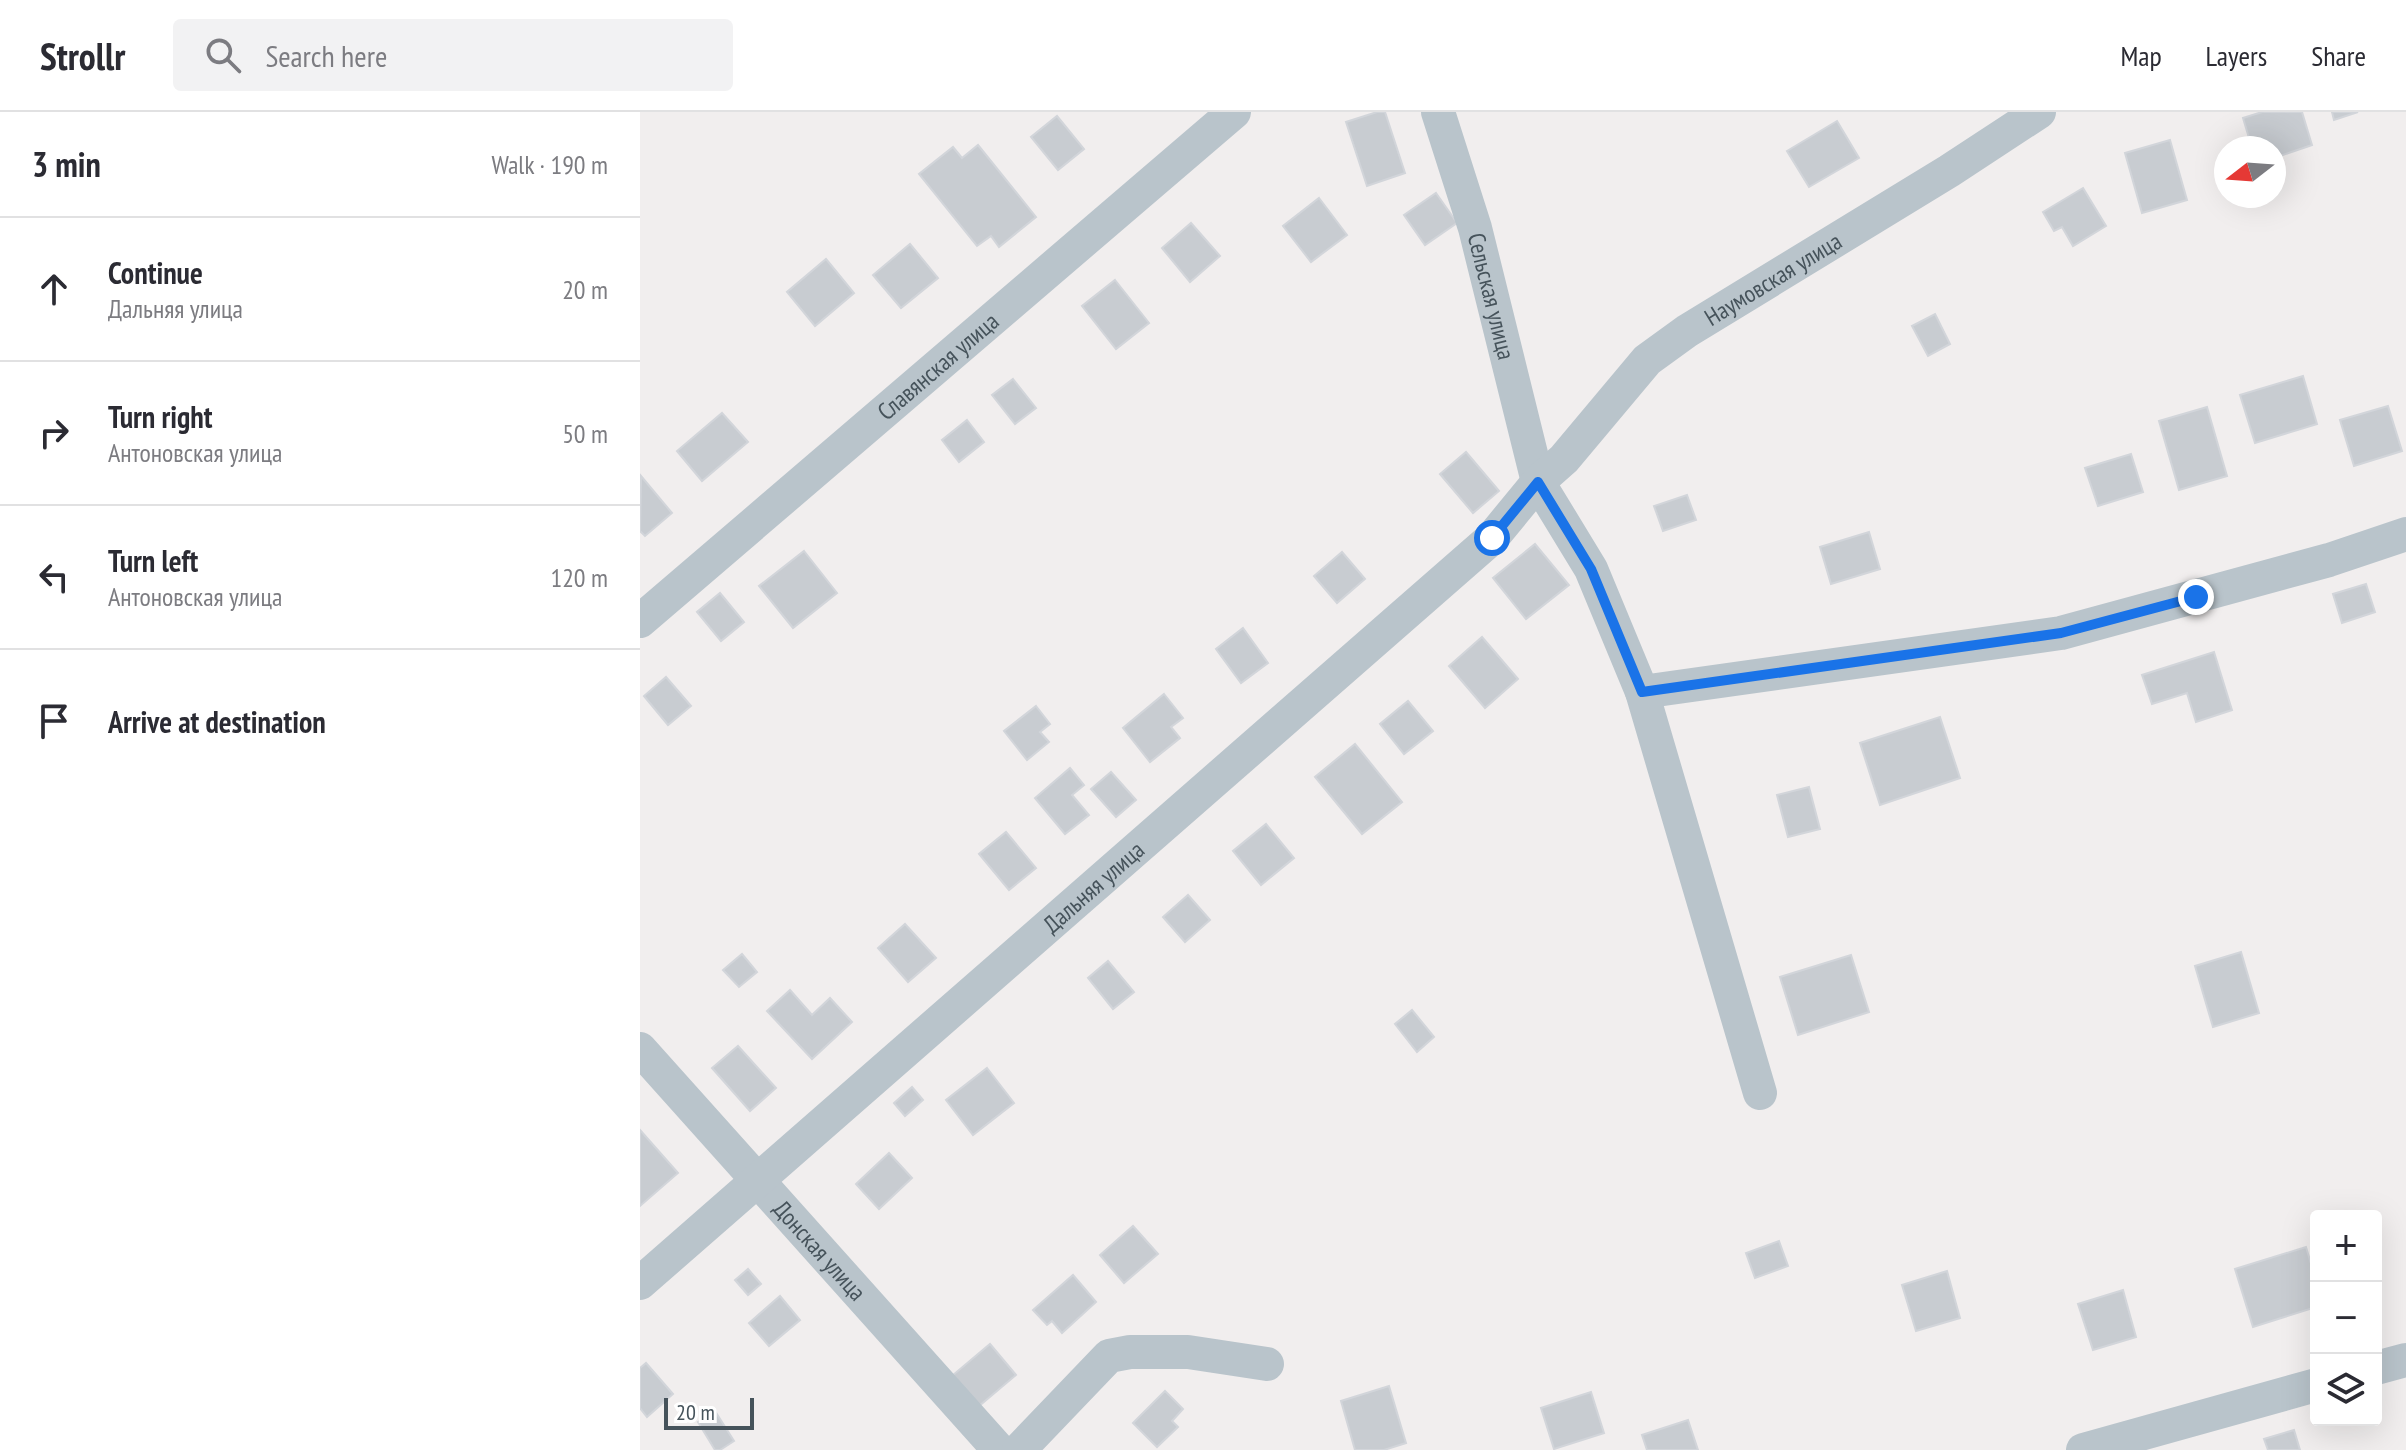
<!DOCTYPE html>
<meta charset="utf-8">
<style>
:root{--surface:#fff;--page:#f2f2f3;--text:#2b2b33;--muted:#7c7c81;--line:#e1e1e2}
body{margin:0;font-family:"PT Sans Narrow",sans-serif;background:var(--page);color:var(--text)}
.controls{position:absolute;right:24px;bottom:24px;display:grid;overflow:hidden;border-radius:8px;box-shadow:0 8px 32px #0002}
.controls button{width:72px;height:72px;display:grid;place-items:center;padding:0;border:0;border-bottom:2px solid var(--line);background:var(--surface);color:var(--text);font:40px sans-serif}
.compass{position:absolute;left:1574px;top:24px;width:72px;height:72px;border-radius:50%;background:var(--surface);box-shadow:0 8px 32px #0002;rotate:253deg}
.scale{position:absolute;left:24px;bottom:20px;width:90px;box-sizing:border-box;padding-left:8px;border:4px solid #46535b;border-top:0;font-size:22px;line-height:28px;white-space:nowrap;color:#46535b;-webkit-text-stroke:6px #fff;paint-order:stroke}
.stop{position:absolute;width:24px;height:24px;margin:-18px;border:6px solid #1a73e8;border-radius:50%;background:#fff}
.stop.end{background:#1a73e8;border-color:#fff;box-shadow:0 2px 8px #0008}
.list{margin:0;padding:0;list-style:none}
h2{display:flex;justify-content:space-between;align-items:center;height:104px;margin:0;padding:0 32px;font-size:34px}
h2 small{font-size:26px;font-weight:400;color:var(--muted)}
.list li{display:grid;grid-template-columns:52px 1fr auto;gap:24px;align-items:center;box-sizing:border-box;height:144px;padding:0 32px;border-top:2px solid var(--line)}
.list b{display:block;font-size:30px;white-space:nowrap}
.list p{margin:0;font-size:26px;white-space:nowrap;color:var(--muted)}
.list em{font-size:26px;font-style:normal;color:var(--muted)}
.icon{flex:none;width:44px;height:44px;fill:none;stroke:currentColor;stroke-width:2;stroke-linecap:round;stroke-linejoin:round}
.map{position:relative;flex:none;width:1766px;height:1338px;overflow:hidden}
header{display:flex;align-items:center;gap:48px;box-sizing:border-box;height:112px;padding:0 40px;background:var(--surface);border-bottom:2px solid var(--line)}
header strong{font-size:38px}
nav{display:flex;gap:44px;margin-inline-start:auto;font-size:28px}
.search{width:560px;height:72px;background:var(--page);display:flex;align-items:center;gap:20px;box-sizing:border-box;padding:0 28px;border-radius:8px;color:var(--muted);font-size:30px}
main{display:flex}
aside{flex:1;background:var(--surface)}
.map>svg:first-child{display:block}
</style>
<header>
<strong>Strollr</strong>
<div class="search"><svg class="icon" aria-label="search" viewBox="0 0 24 24"><circle cx="10" cy="10" r="6"/><path d="M15 15l6 6"/></svg>Search here</div>
<nav><a>Map</a><a>Layers</a><a>Share</a></nav>
</header>
<main>
<aside>
<h2>3 min<small>Walk · 190 m</small></h2>
<ul class="list">
<li><svg class="icon" aria-label="ahead" viewBox="0 0 24 24"><path d="M12 20V5M6 11l6-6 6 6"/></svg><div><b>Continue</b><p>Дальняя улица</p></div><em>20 m</em></li>
<li><svg class="icon" aria-label="right" viewBox="0 0 24 24"><path d="M7 20v-9h11M14 6l5 5-5 5"/></svg><div><b>Turn right</b><p>Антоновская улица</p></div><em>50 m</em></li>
<li><svg class="icon" aria-label="left" viewBox="0 0 24 24"><path d="M17 20v-9H6M10 6l-5 5 5 5"/></svg><div><b>Turn left</b><p>Антоновская улица</p></div><em>120 m</em></li>
<li><svg class="icon" aria-label="arrive" viewBox="0 0 24 24"><path d="M6 21V4h12l-3 4 3 4H6"/></svg><div><b>Arrive at destination</b></div></li>
</ul>
</aside>
<div class="map">
<svg width="1766" height="1338" viewBox="0 0 1766 1338">
<rect width="100%" height="100%" fill="#f1eeee"/>
<g fill="#c8ccd1" stroke="#d2d5da" stroke-width="2">
<path d="M737 0H745L765 61 727 74 706 10Z"/>
<path d="M1622 0H1662L1672 33 1634 46V36H1612L1603 6Z"/>
<path d="M1692 0H1718L1694 8Z"/>
<path d="M417 4 444 37 418 58 391 25Z"/>
<path d="M1197 9 1219 46 1169 75 1147 39Z"/>
<path d="M1530 28 1547 88 1502 101 1485 41Z"/>
<path d="M338 33 396 105 359 135 351 124 337 134 279 62 313 35 322 46Z"/>
<path d="M1443 76 1466 114 1433 134 1422 115 1414 119 1403 100Z"/>
<path d="M796 81 817 111 785 133 764 103Z"/>
<path d="M679 86 707 123 671 150 643 114Z"/>
<path d="M551 111 580 144 550 170 522 136Z"/>
<path d="M270 132 298 166 261 196 233 163Z"/>
<path d="M186 147 214 181 175 214 147 180Z"/>
<path d="M475 168 509 211 476 237 442 194Z"/>
<path d="M1295 202 1310 232 1288 244 1272 214Z"/>
<path d="M1663 264 1677 312 1615 331 1600 283Z"/>
<path d="M373 267 396 296 375 312 352 283Z"/>
<path d="M1748 294 1762 339 1714 354 1700 308Z"/>
<path d="M1567 295 1587 364 1539 378 1519 309Z"/>
<path d="M82 301 108 330 62 369 37 339Z"/>
<path d="M327 308 344 330 319 350 302 328Z"/>
<path d="M826 340 859 379 833 401 800 362Z"/>
<path d="M1491 342 1503 380 1458 394 1445 356Z"/>
<path d="M1 364 32 401 5 424 0 419Z"/>
<path d="M1047 383 1056 408 1023 419 1014 394Z"/>
<path d="M1229 420 1240 457 1191 472 1180 435Z"/>
<path d="M895 432 929 473 886 507 853 466Z"/>
<path d="M164 439 197 481 153 516 119 474Z"/>
<path d="M702 440 725 467 697 491 674 464Z"/>
<path d="M1726 472 1735 500 1702 511 1693 482Z"/>
<path d="M80 481 104 510 81 529 57 500Z"/>
<path d="M603 516 628 551 601 571 576 537Z"/>
<path d="M842 525 878 567 845 596 809 554Z"/>
<path d="M1574 540 1592 598 1556 610 1547 581 1512 592 1502 563Z"/>
<path d="M26 565 51 594 28 613 4 584Z"/>
<path d="M524 582 543 606 531 615 540 626 510 650 483 616Z"/>
<path d="M768 589 793 619 764 642 740 612Z"/>
<path d="M396 594 410 612 400 620 409 630 387 648 364 619Z"/>
<path d="M1300 605 1320 666 1240 693 1220 631Z"/>
<path d="M715 632 762 690 722 722 675 665Z"/>
<path d="M430 656 444 673 432 683 449 703 425 722 395 686Z"/>
<path d="M471 660 496 688 476 705 451 677Z"/>
<path d="M1169 675 1180 717 1148 725 1137 683Z"/>
<path d="M626 712 654 746 621 773 593 739Z"/>
<path d="M366 720 396 756 369 778 339 742Z"/>
<path d="M548 783 570 808 545 830 523 805Z"/>
<path d="M265 812 296 846 268 870 238 836Z"/>
<path d="M1601 840 1619 901 1573 915 1555 854Z"/>
<path d="M102 842 117 860 99 875 83 858Z"/>
<path d="M1211 843 1229 900 1158 923 1140 865Z"/>
<path d="M468 849 494 880 473 897 448 866Z"/>
<path d="M150 878 172 903 190 886 212 910 172 947 127 899Z"/>
<path d="M772 898 794 925 777 940 755 912Z"/>
<path d="M98 934 136 976 110 999 72 956Z"/>
<path d="M347 956 374 991 333 1023 306 988Z"/>
<path d="M272 975 283 988 265 1004 254 991Z"/>
<path d="M0 1018 38 1061 0 1094Z"/>
<path d="M249 1041 272 1066 239 1097 216 1072Z"/>
<path d="M493 1114 518 1142 484 1171 460 1143Z"/>
<path d="M1139 1129 1148 1154 1115 1166 1106 1141Z"/>
<path d="M1666 1135 1676 1168V1195L1613 1215 1595 1157Z"/>
<path d="M108 1157 121 1172 108 1183 95 1168Z"/>
<path d="M1307 1159 1320 1206 1276 1219 1262 1173Z"/>
<path d="M433 1163 456 1190 422 1221 412 1209 407 1213 393 1198Z"/>
<path d="M1483 1178 1496 1225 1453 1238 1438 1192Z"/>
<path d="M140 1184 160 1208 129 1234 109 1211Z"/>
<path d="M350 1232 376 1263 339 1294 313 1263Z"/>
<path d="M6 1251 33 1282 7 1305 0 1296V1256Z"/>
<path d="M749 1274 766 1331 744 1338H715L701 1289Z"/>
<path d="M525 1279 543 1297 532 1309 538 1315 517 1335 493 1311Z"/>
<path d="M951 1280 964 1321 914 1337 901 1296Z"/>
<path d="M75 1299 94 1329 80 1338H75L58 1310Z"/>
<path d="M1048 1308 1058 1338H1007L1002 1323Z"/>
<path d="M1654 1318 1660 1338H1628L1624 1327Z"/>
</g>
<g fill="none" stroke-linecap="round" stroke-linejoin="round">
<g stroke="#b9c4cb" stroke-width="34">
<path id="s1" d="M798 0 835 116 898 370 951 457 1002 580 1421 521 1689 448 1766 422"/>
<path id="s2" d="M0 509 594 0"/>
<path d="M1002 580 1120 981"/>
<path id="s3" d="M0 937 359 1338"/>
<path id="s4" d="M0 1171 852 426 898 370 924 347 1007 248 1047 219 1309 59 1399 0"/>
<path d="M1736 1256 1766 1248"/>
<path d="M379 1338 469 1244 490 1240H548L627 1252"/>
<path d="M1443 1338 1676 1273"/>
</g>
</g>
<g fill="none" stroke-linecap="round" stroke-linejoin="round">
<path stroke="#1a73e8" stroke-width="10" d="M852 426 898 370 951 457 1002 580 1421 521 1556 485"/>
</g>
<g text-anchor="middle" dominant-baseline="central" stroke-width="8" stroke-linejoin="round" paint-order="stroke">
<g font-size="24" fill="#46535b" stroke="#fff">
<text stroke="none"><textPath href="#s4" startOffset="1518">Наумовская улица</textPath></text>
<text stroke="none"><textPath href="#s1" startOffset="192">Сельская улица</textPath></text>
<text stroke="none"><textPath href="#s2" startOffset="392">Славянская улица</textPath></text>
<text stroke="none"><textPath href="#s4" startOffset="602">Дальняя улица</textPath></text>
<text stroke="none"><textPath href="#s3" startOffset="270">Донская улица</textPath></text>
</g>
</g>
</svg>
<div class="controls">
<button>+</button>
<button>−</button>
<button><svg class="icon" aria-label="layers" viewBox="0 0 24 24"><path d="M12 4l9 5-9 5-9-5zM3 14l9 5 9-5"/></svg></button>
</div>
<svg class="compass" viewBox="-18 -18 36 36"><path d="M0-13l5 13h-10z" fill="#e53935"/><path d="M0 13l5-13h-10z" fill="#7c7c81"/></svg>
<div class="scale">20 m</div>
<div class="stop" style="left:852px;top:426px"></div>
<div class="stop end" style="left:1556px;top:485px"></div>
</div>
</main>
